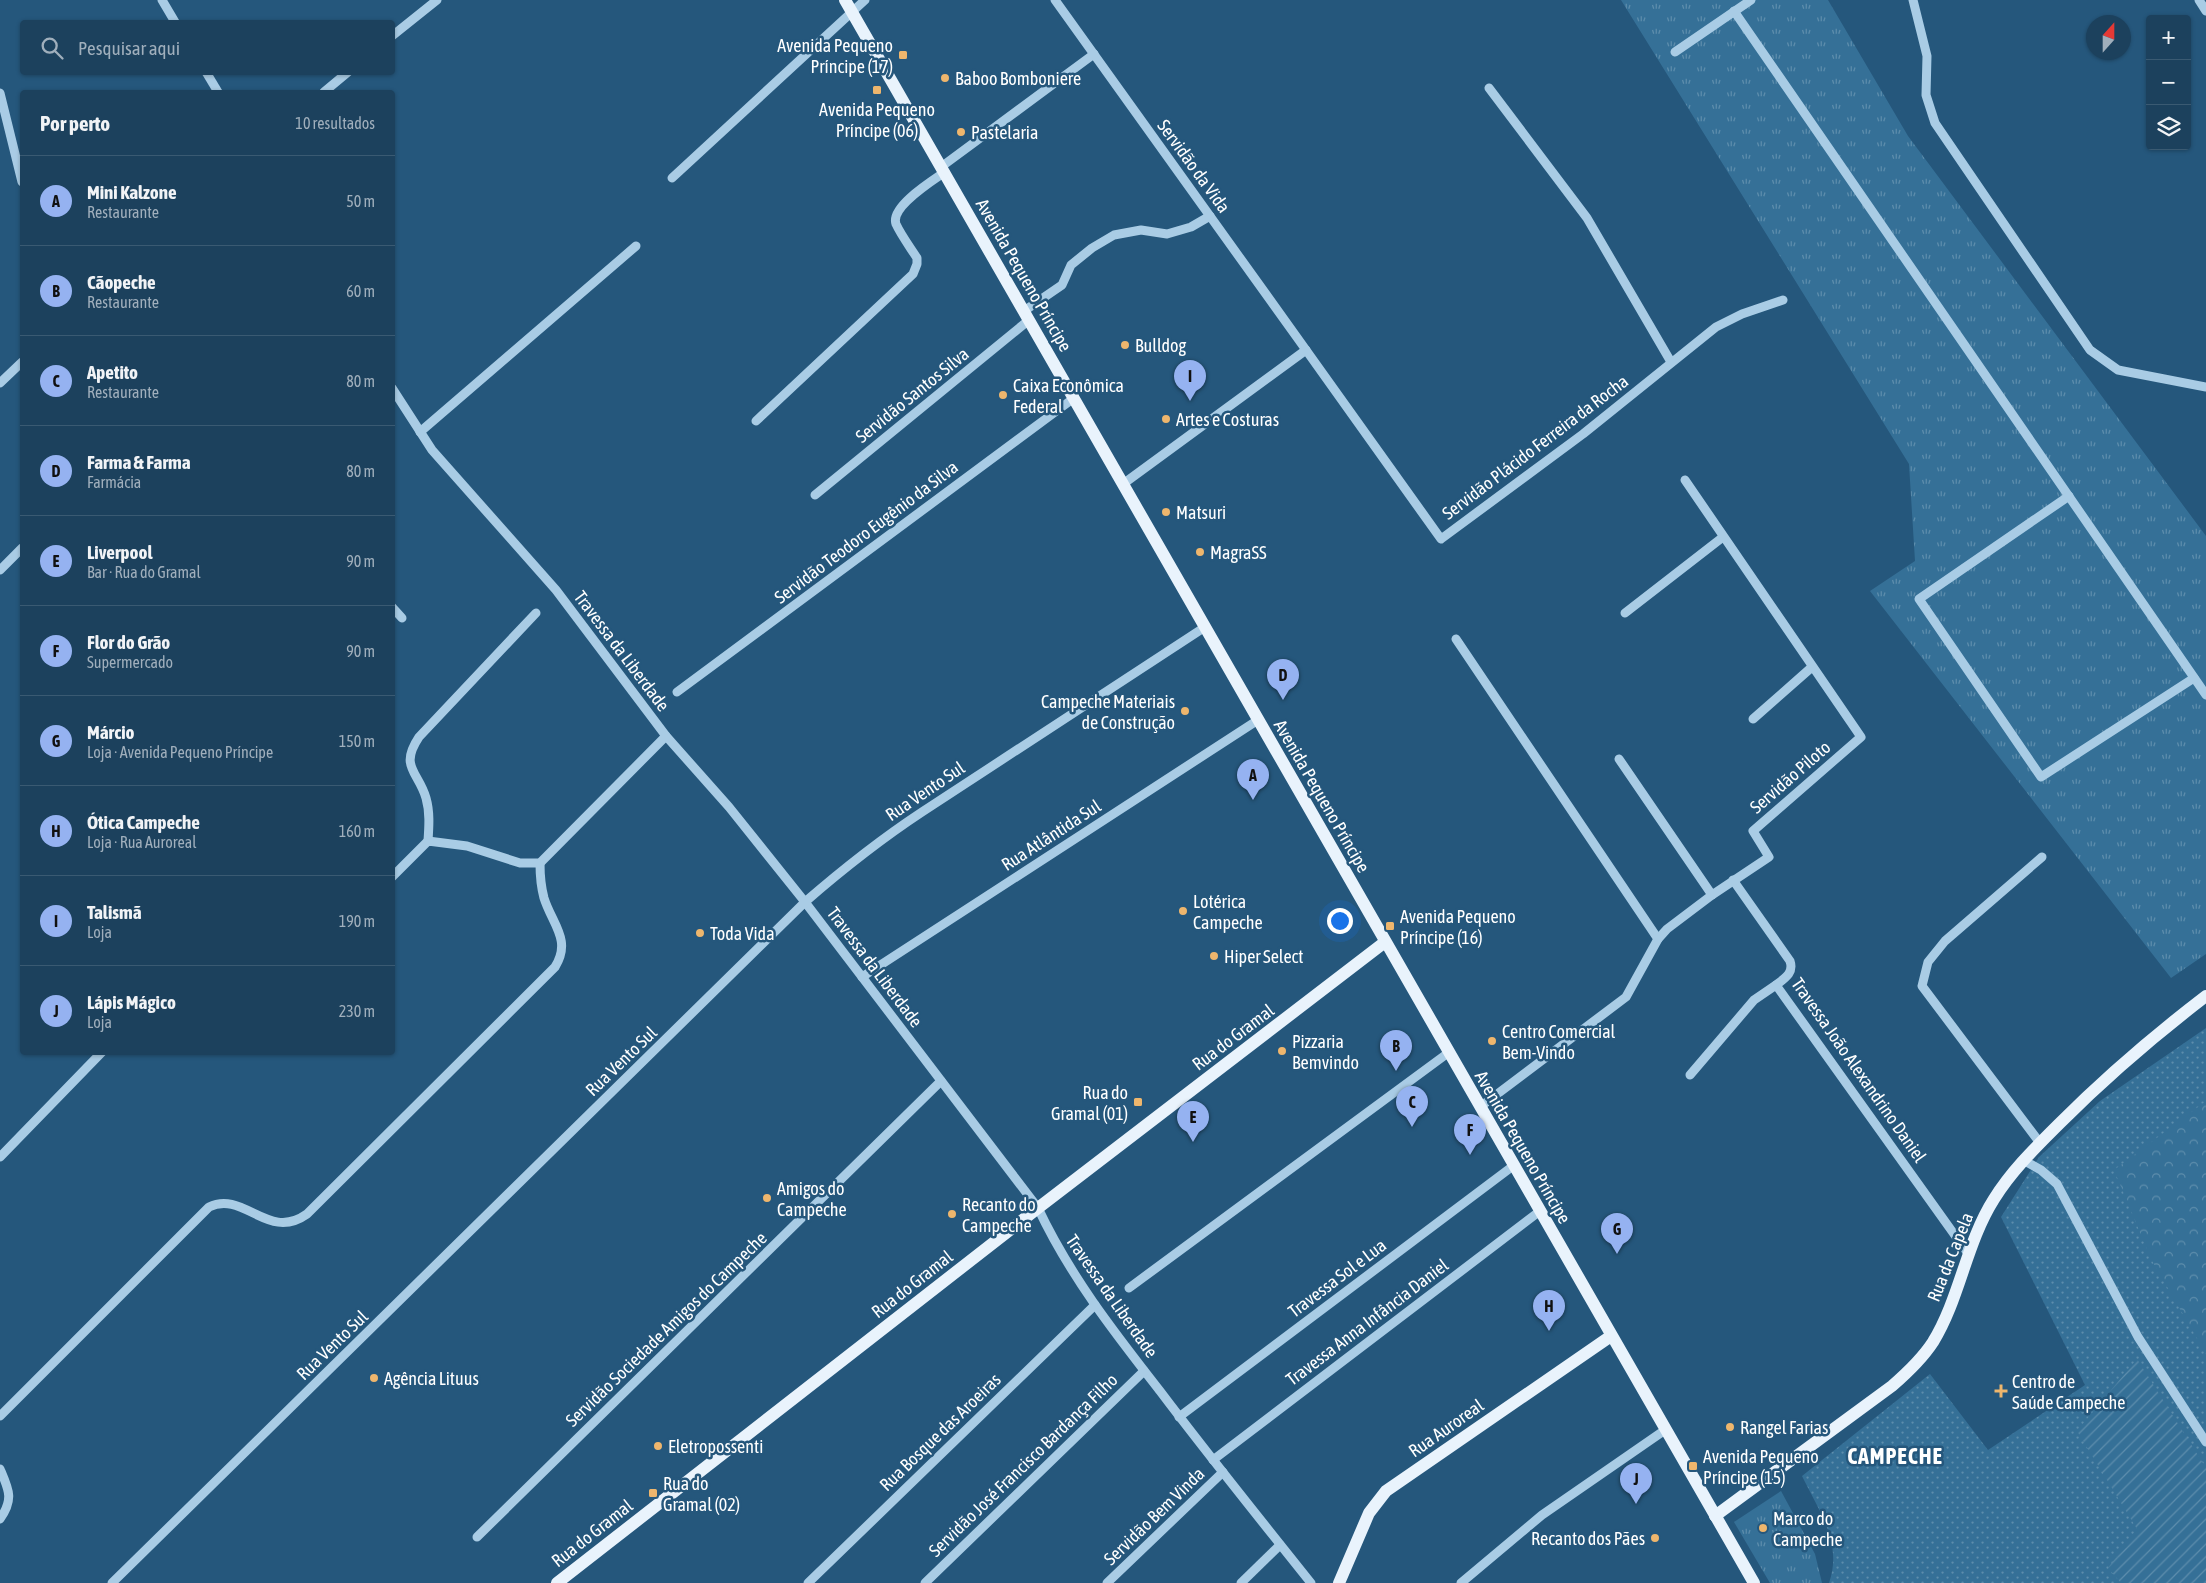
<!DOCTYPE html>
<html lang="pt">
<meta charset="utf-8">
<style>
:root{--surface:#1c415d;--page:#294c66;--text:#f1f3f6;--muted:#a0afbc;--line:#3a5a72;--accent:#95b2f1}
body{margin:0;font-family:"Asap Condensed",sans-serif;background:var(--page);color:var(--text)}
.controls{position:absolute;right:15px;top:15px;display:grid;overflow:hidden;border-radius:5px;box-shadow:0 1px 4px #0004}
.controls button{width:45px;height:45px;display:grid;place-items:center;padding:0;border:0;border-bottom:1px solid var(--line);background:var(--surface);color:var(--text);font:25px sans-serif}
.compass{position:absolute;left:2086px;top:15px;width:45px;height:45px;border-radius:50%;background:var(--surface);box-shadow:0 1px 4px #0004;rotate:21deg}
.you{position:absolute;left:1339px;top:920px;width:18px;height:18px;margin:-12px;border:4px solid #fff;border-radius:50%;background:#1a73e8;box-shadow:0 0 0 8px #1a73e833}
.badge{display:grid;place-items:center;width:32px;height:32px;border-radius:50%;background:var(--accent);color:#111;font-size:16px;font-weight:700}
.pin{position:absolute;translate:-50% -41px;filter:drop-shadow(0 1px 2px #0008)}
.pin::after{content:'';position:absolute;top:26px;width:18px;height:15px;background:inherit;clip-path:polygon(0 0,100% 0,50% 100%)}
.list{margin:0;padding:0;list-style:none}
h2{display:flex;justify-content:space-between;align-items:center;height:65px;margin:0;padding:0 20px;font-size:21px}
h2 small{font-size:16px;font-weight:400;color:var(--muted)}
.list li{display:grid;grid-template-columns:32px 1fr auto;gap:15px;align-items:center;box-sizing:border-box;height:90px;padding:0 20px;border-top:1px solid var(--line)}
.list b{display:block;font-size:19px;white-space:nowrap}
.list p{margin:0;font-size:16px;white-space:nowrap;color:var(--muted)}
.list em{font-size:16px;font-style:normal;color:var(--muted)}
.icon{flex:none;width:28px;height:28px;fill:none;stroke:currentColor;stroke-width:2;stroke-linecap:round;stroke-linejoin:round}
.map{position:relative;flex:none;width:2206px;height:1583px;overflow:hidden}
.search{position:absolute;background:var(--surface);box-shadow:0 1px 4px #0004;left:20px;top:20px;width:375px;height:55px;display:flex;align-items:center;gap:12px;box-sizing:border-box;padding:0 18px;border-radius:5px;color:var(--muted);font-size:19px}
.panel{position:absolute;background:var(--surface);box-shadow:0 1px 4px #0004;left:20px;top:90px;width:375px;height:965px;border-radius:5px}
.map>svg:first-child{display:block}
</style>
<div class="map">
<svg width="2206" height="1583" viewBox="0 0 2206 1583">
<defs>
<pattern id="grass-dots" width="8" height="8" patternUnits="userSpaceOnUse" patternTransform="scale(1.25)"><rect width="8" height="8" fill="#357097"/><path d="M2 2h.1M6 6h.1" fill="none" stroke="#5d8dac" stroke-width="1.8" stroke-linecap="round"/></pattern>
<pattern id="forest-crowns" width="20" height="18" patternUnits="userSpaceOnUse" patternTransform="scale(1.25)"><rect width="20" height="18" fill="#357097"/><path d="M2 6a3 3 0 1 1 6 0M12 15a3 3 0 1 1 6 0" fill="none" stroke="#5d8dac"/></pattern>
<pattern id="park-tufts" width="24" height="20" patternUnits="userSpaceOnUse" patternTransform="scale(1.25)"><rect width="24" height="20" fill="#357097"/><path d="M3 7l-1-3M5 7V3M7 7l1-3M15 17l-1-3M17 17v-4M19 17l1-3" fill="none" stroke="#5d8dac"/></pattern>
<pattern id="garden-furrows" width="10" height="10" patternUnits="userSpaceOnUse" patternTransform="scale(1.25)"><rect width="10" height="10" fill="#357097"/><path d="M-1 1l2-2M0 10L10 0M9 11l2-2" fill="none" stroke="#5d8dac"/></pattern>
</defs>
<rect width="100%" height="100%" fill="#25577c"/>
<path fill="url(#grass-dots)" d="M2206 1028V1583H1829C1843 1544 1819 1511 1802 1476L1930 1374 1988 1450 2085 1385 2001 1217 2039 1157 2100 1101Z"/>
<path fill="url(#forest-crowns)" d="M2206 1101V1354L2151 1259 2114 1170Z"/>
<g fill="url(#park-tufts)">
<path d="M1621 0H1828L1908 136 2206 536V954L2171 978 1870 591 1915 561 1909 464Z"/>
<path d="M1781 1491 1815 1554 1822 1583H1770L1734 1522Z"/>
</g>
<path fill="url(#garden-furrows)" d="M2137 1359 2206 1468V1583H2121L2108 1568 2137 1529 2077 1431Z"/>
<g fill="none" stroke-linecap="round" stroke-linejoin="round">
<g stroke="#a9cce5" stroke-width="9">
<path d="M162 0 175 22"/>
<path d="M1055 0 1306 350"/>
<path d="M1913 0 1927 56 1926 95 1935 123 2090 350 2118 370 2206 387"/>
<path d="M2199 0 2206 11"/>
<path d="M1734 11 2206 695"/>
<path d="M392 36 437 0"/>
<path d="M1675 52 1751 0"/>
<path d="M206 72 218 92"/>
<path d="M1489 88 1587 218 1671 362"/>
<path d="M324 92 348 72"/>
<path d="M0 93 22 182"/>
<path d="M941 167 1094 54"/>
<path d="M672 178 865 0"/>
<path d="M1024 311 1062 285 1071 265 1092 248 1114 235 1141 230 1167 234 1191 227 1210 216"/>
<path d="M0 383 22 362"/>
<path d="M392 388 432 450 556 590 666 736 729 807 805 902 1038 1208C1070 1276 1114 1332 1160 1391 1209 1456 1260 1519 1311 1583"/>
<path d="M756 421 913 274 917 264V258C910 247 901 235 896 224 890 207 932 181 945 172"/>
<path d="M420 432 636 246"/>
<path d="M1123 484 1306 350 1441 539 1583 434 1716 327 1742 314 1783 300"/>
<path d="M815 495 1029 320"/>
<path d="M2069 496 1919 599 2041 777 2194 678"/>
<path d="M0 570 22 548"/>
<path d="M392 607 402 618"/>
<path d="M1625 613 1723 537"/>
<path d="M1456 639 1658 939"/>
<path d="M677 692 1074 398"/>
<path d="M1753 719 1812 667"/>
<path d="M1619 759 1712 895"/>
<path d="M428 841C429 826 430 812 426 798 418 771 399 767 419 737L536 613"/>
<path d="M392 877 428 841 467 846 520 863H540L666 736"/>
<path d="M1733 880 1790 961C1794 973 1785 978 1776 985L1969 1255"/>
<path d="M862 977 1258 720"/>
<path d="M1690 1075 1754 1000 1776 985"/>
<path d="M1480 1107 1626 997 1658 939 1667 929 1712 895 1769 857 1753 831 1861 737 1685 480"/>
<path d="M2040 1143 1922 986 1928 962 1945 941 2042 857"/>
<path d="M0 1157 102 1052"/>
<path d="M2023 1160 2041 1170 2057 1184 2138 1337 2206 1442"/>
<path d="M1129 1288 1448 1053"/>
<path d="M0 1416 209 1207C244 1190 268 1242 307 1214L555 967C572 940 552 924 544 898 541 887 540 875 540 863"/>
<path d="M1179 1417 1513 1166"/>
<path d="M1213 1460 1540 1211"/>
<path d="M0 1469C9 1490 14 1499 0 1519"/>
<path d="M477 1537 941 1081"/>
<path d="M112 1583 805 902C843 869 881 839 922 812L1205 627"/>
<path d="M808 1583 1095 1305"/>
<path d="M925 1583 1144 1371"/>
<path d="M1107 1583 1223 1472"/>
<path d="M1241 1583 1280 1545"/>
<path d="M1461 1583 1542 1515 1665 1430"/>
</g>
<g stroke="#e9f3fc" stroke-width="12">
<path d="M845 0 1754 1583"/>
<path d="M1715 1516 1892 1386C1907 1373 1922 1359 1933 1342 1960 1298 1966 1243 1994 1199 2012 1170 2036 1147 2060 1123 2106 1077 2155 1035 2206 996"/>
<path d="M557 1583 1038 1208 1385 942"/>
<path d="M1339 1583 1369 1513 1386 1491 1611 1336"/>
</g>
</g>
<g fill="#eeb66d" stroke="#25577c" stroke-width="2">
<rect x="898" y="50" width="10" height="10" rx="2.5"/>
<circle cx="945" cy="78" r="5"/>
<rect x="872" y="85" width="10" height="10" rx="2.5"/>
<circle cx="961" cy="132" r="5"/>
<circle cx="1125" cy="345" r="5"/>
<circle cx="1003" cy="395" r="5"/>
<circle cx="1166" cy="419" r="5"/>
<circle cx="1166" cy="512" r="5"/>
<circle cx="1200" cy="552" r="5"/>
<circle cx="1185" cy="711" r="5"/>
<circle cx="1183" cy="911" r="5"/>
<rect x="1385" y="921" width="10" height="10" rx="2.5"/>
<circle cx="700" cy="933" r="5"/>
<circle cx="1214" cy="956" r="5"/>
<circle cx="1492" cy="1041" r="5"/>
<circle cx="1282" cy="1051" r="5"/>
<rect x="1133" y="1097" width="10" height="10" rx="2.5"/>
<circle cx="767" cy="1198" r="5"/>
<circle cx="952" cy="1214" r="5"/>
<circle cx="374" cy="1378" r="5"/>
<path d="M1998.5 1383.5h5v5h5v5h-5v5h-5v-5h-5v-5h5z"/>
<circle cx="1730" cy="1427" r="5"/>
<circle cx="658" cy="1446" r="5"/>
<rect x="1688" y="1461" width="10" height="10" rx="2.5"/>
<rect x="648" y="1488" width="10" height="10" rx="2.5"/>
<circle cx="1763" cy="1528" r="5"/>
<circle cx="1655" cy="1538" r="5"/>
</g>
<g text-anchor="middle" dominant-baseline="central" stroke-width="5" stroke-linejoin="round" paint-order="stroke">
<g font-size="18" fill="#fff" stroke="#25577c" text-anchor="start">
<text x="893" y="45" text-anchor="end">Avenida Pequeno<tspan x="893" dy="21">Príncipe (17)</tspan></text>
<text x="955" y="78">Baboo Bomboniere</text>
<text x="877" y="109" text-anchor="middle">Avenida Pequeno<tspan x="877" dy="21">Príncipe (06)</tspan></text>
<text x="971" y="132">Pastelaria</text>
<text x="1135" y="345">Bulldog</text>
<text x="1013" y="385">Caixa Econômica<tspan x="1013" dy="21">Federal</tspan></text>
<text x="1176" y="419">Artes e Costuras</text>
<text x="1176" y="512">Matsuri</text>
<text x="1210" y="552">MagraSS</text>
<text x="1175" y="701" text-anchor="end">Campeche Materiais<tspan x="1175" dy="21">de Construção</tspan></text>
<text x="1193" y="901">Lotérica<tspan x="1193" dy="21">Campeche</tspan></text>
<text x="1400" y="916">Avenida Pequeno<tspan x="1400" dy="21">Príncipe (16)</tspan></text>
<text x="710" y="933">Toda Vida</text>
<text x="1224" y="956">Hiper Select</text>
<text x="1502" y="1031">Centro Comercial<tspan x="1502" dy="21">Bem-Vindo</tspan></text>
<text x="1292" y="1041">Pizzaria<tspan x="1292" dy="21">Bemvindo</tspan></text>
<text x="1128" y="1092" text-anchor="end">Rua do<tspan x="1128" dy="21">Gramal (01)</tspan></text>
<text x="777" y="1188">Amigos do<tspan x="777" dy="21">Campeche</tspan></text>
<text x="962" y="1204">Recanto do<tspan x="962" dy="21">Campeche</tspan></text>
<text x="384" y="1378">Agência Lituus</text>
<text x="2012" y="1381">Centro de<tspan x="2012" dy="21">Saúde Campeche</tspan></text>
<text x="1740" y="1427">Rangel Farias</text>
<text x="668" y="1446">Eletropossenti</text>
<text x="1703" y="1456">Avenida Pequeno<tspan x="1703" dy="21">Príncipe (15)</tspan></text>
<text x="663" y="1483">Rua do<tspan x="663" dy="21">Gramal (02)</tspan></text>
<text x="1773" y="1518">Marco do<tspan x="1773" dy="21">Campeche</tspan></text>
<text x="1645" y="1538" text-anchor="end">Recanto dos Pães</text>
</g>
<g font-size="18" fill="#fff" stroke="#25577c">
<text transform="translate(1194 166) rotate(54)">Servidão da Vida</text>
<text transform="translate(1024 275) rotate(60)">Avenida Pequeno Príncipe</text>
<text transform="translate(912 395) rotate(-39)">Servidão Santos Silva</text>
<text transform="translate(1535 447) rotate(-37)">Servidão Plácido Ferreira da Rocha</text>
<text transform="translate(866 532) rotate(-37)">Servidão Teodoro Eugênio da Silva</text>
<text transform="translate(622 651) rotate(53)">Travessa da Liberdade</text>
<text transform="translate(1790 777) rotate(-41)">Servidão Piloto</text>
<text transform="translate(925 791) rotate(-34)">Rua Vento Sul</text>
<text transform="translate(1322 796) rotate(60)">Avenida Pequeno Príncipe</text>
<text transform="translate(1051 835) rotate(-33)">Rua Atlântida Sul</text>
<text transform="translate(875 967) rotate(53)">Travessa da Liberdade</text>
<text transform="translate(1233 1037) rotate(-37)">Rua do Gramal</text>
<text transform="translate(621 1061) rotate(-44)">Rua Vento Sul</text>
<text transform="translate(1859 1070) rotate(55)">Travessa João Alexandrino Daniel</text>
<text transform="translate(1523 1147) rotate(60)">Avenida Pequeno Príncipe</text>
<text transform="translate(1950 1257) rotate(-68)">Rua da Capela</text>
<text transform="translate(1337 1278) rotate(-37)">Travessa Sol e Lua</text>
<text transform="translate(912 1284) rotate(-38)">Rua do Gramal</text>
<text transform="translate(1112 1296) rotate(55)">Travessa da Liberdade</text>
<text transform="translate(1367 1322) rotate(-37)">Travessa Anna Infância Daniel</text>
<text transform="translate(666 1329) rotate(-44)">Servidão Sociedade Amigos do Campeche</text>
<text transform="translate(332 1345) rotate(-44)">Rua Vento Sul</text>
<text transform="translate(1446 1428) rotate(-35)">Rua Auroreal</text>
<text transform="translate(940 1432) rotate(-44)">Rua Bosque das Aroeiras</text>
<text transform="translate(1023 1465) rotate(-44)">Servidão José Francisco Bardança Filho</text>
<text transform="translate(1154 1516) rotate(-44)">Servidão Bem Vinda</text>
<text transform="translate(592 1533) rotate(-38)">Rua do Gramal</text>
</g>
<g font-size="22" font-weight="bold" letter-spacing="1" fill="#fff" stroke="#25577c">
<text x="1895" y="1456">CAMPECHE</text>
</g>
</g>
</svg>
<div class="controls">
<button>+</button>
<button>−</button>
<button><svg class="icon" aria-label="layers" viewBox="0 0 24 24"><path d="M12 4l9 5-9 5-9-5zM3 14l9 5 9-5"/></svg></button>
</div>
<svg class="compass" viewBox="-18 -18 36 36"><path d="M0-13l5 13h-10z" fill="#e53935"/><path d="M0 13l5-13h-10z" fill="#a0afbc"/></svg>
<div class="you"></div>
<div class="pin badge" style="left:1253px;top:800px">A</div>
<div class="pin badge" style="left:1396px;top:1071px">B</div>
<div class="pin badge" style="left:1412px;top:1127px">C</div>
<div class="pin badge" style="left:1283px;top:700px">D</div>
<div class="pin badge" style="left:1193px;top:1142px">E</div>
<div class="pin badge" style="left:1470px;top:1155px">F</div>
<div class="pin badge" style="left:1617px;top:1254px">G</div>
<div class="pin badge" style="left:1549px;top:1331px">H</div>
<div class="pin badge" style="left:1190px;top:401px">I</div>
<div class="pin badge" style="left:1636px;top:1504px">J</div>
<div class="search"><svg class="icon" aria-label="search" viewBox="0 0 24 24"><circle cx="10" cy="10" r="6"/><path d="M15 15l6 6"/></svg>Pesquisar aqui</div>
<section class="panel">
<h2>Por perto<small>10 resultados</small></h2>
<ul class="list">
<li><span class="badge">A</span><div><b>Mini Kalzone</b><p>Restaurante</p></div><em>50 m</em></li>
<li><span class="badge">B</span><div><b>Cãopeche</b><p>Restaurante</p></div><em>60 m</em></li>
<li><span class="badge">C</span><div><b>Apetito</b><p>Restaurante</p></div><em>80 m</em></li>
<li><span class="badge">D</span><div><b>Farma &amp; Farma</b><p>Farmácia</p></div><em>80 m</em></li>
<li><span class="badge">E</span><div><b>Liverpool</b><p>Bar · Rua do Gramal</p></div><em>90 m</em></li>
<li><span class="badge">F</span><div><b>Flor do Grão</b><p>Supermercado</p></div><em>90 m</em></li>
<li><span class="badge">G</span><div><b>Márcio</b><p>Loja · Avenida Pequeno Príncipe</p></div><em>150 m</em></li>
<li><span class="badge">H</span><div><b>Ótica Campeche</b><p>Loja · Rua Auroreal</p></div><em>160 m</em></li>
<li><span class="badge">I</span><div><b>Talismã</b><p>Loja</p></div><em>190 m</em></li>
<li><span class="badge">J</span><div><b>Lápis Mágico</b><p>Loja</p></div><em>230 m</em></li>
</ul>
</section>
</div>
